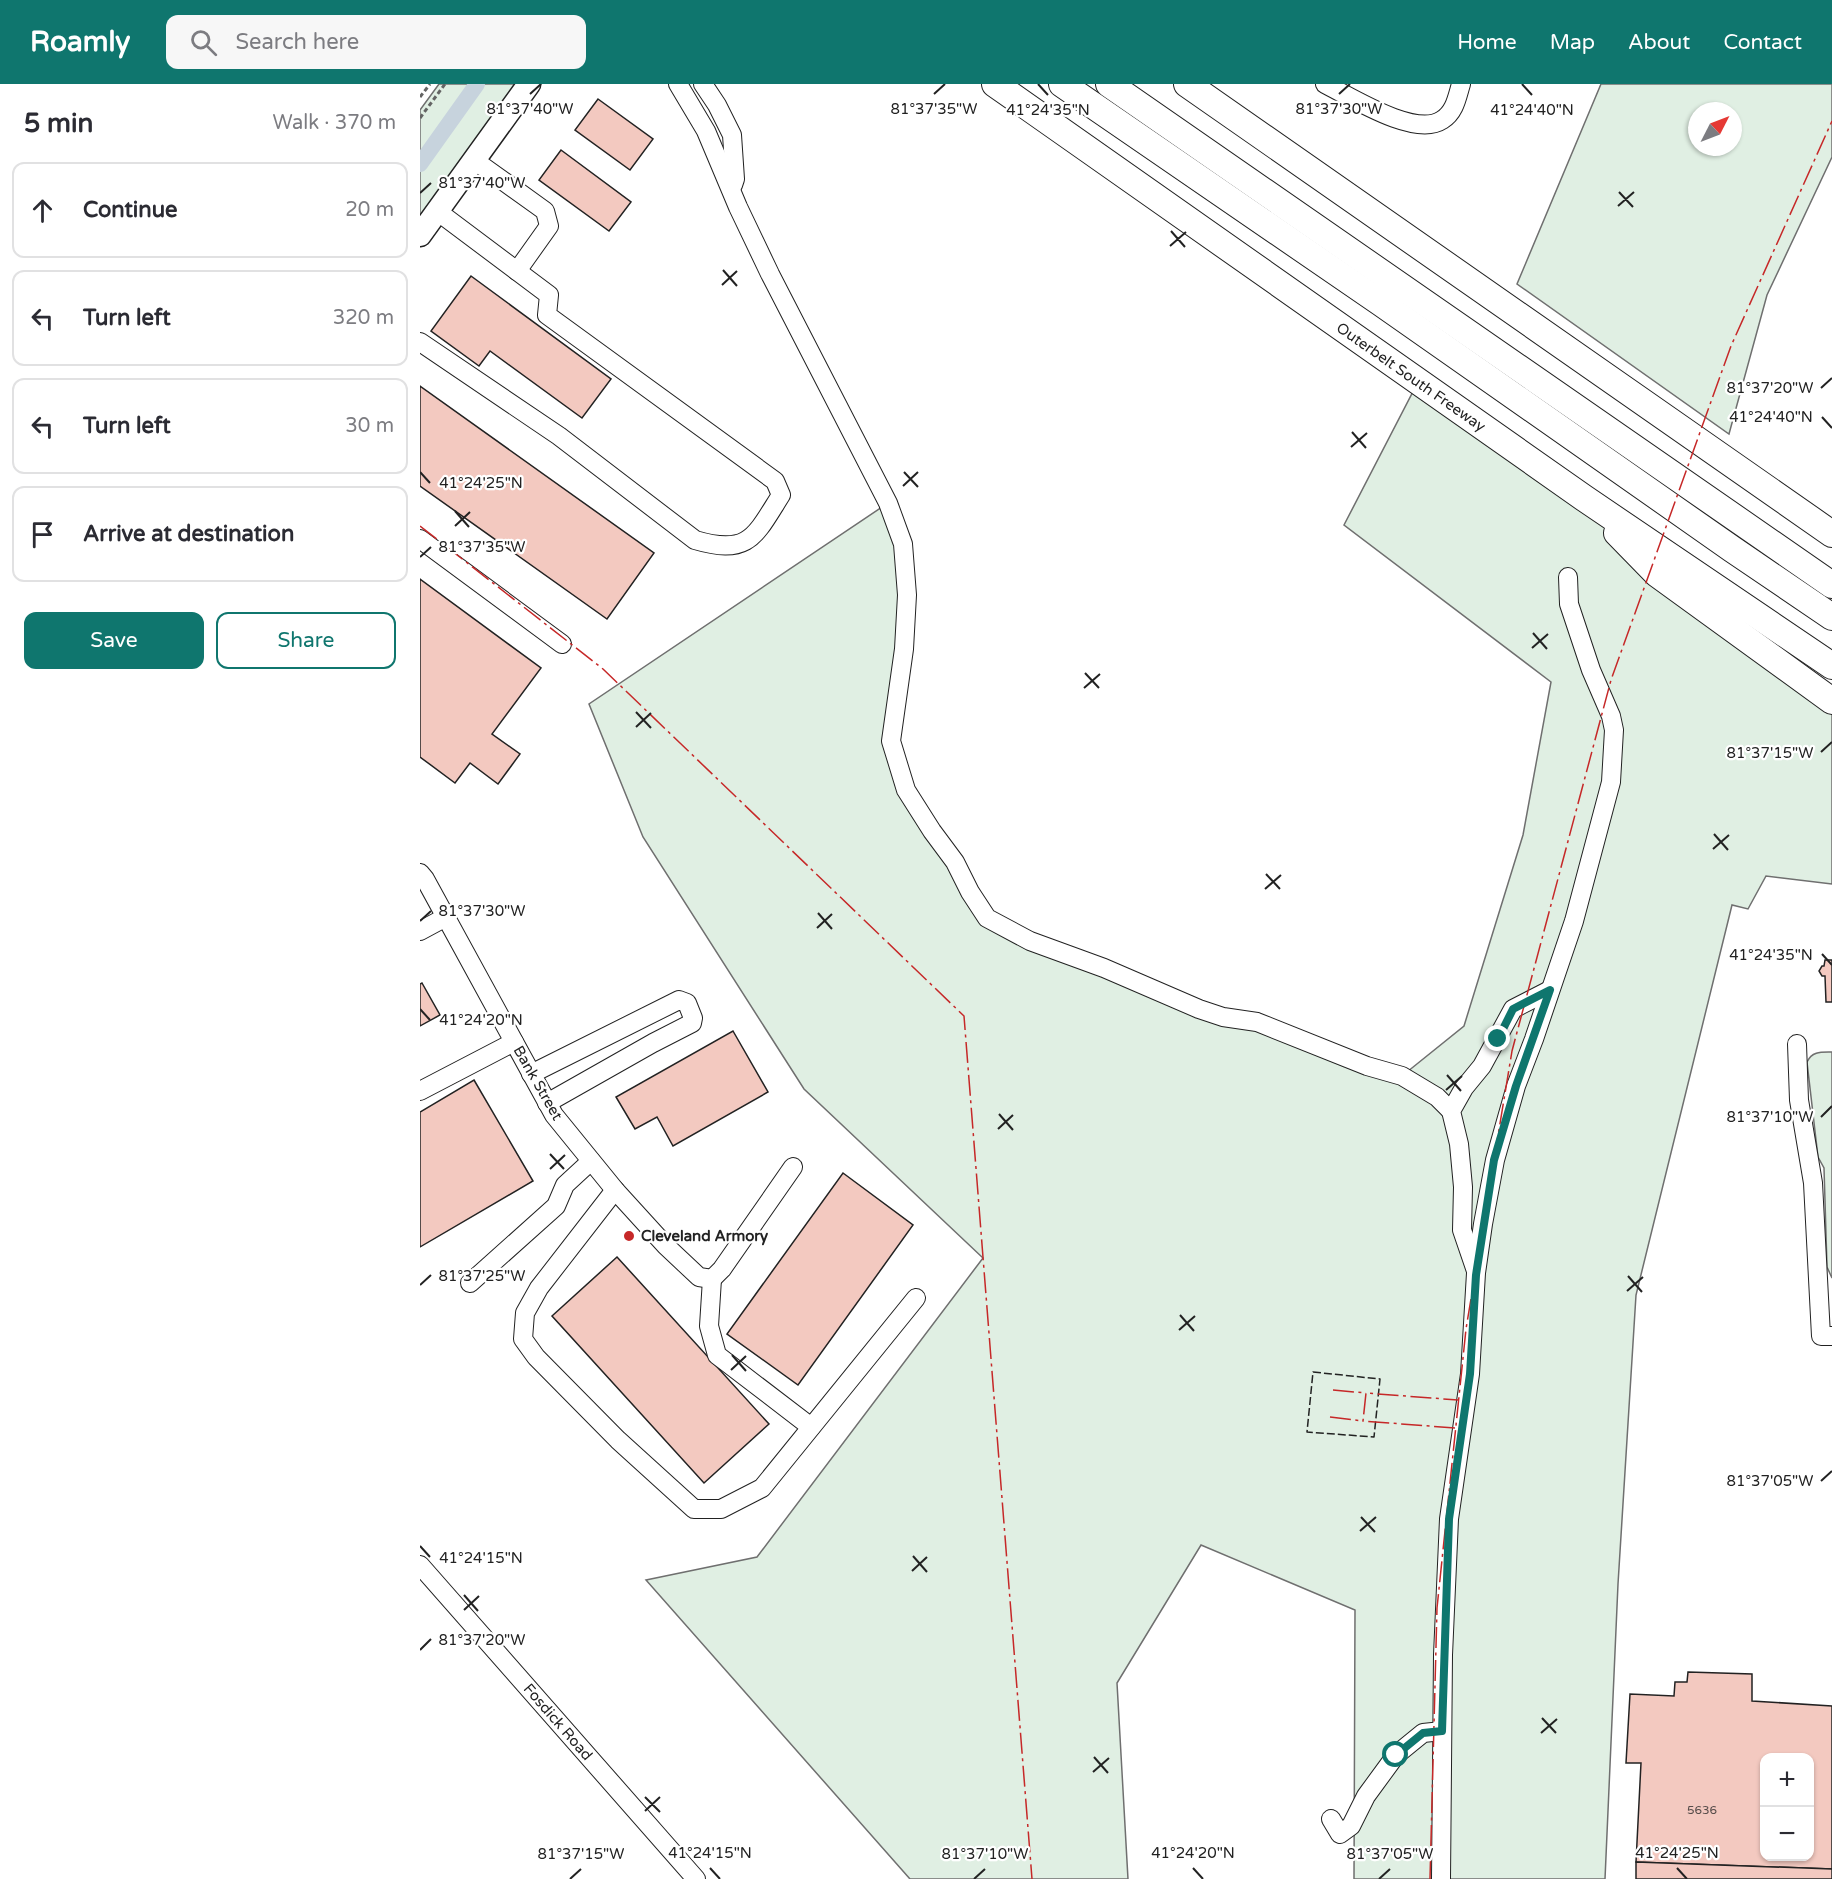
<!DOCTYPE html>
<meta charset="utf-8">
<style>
:root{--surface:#fff;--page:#f7f7f7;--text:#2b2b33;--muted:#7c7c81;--line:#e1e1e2;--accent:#0f766e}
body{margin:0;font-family:"Varela Round",sans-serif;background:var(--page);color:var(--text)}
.controls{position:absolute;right:18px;bottom:18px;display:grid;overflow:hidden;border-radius:12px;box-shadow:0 2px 4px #0004}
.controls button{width:54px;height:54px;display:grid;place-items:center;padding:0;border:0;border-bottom:2px solid var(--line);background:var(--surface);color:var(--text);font:30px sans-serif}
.compass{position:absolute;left:1268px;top:18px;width:54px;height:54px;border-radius:50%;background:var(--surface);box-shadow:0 2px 4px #0004;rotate:48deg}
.stop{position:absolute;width:18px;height:18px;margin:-14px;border:4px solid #0f766e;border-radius:50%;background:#fff}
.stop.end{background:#0f766e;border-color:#fff;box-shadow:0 2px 6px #0008}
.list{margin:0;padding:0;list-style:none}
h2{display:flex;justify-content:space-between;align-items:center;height:78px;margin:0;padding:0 24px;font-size:26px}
h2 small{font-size:20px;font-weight:400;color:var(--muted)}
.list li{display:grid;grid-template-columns:39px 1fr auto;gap:18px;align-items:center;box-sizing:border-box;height:96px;margin:0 12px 12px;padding:0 12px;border:2px solid var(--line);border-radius:12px}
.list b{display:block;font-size:22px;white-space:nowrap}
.list em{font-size:20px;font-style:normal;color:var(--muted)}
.actions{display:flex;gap:12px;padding:18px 24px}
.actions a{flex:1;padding:14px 0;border:2px solid var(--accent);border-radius:12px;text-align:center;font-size:21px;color:var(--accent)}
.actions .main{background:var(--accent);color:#fff}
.icon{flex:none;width:33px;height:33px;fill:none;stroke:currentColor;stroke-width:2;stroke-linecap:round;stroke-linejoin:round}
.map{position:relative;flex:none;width:1412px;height:1795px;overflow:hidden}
header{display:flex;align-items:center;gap:36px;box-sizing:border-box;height:84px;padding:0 30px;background:var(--accent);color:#fff}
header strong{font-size:28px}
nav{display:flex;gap:33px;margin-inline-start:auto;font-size:21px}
.search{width:420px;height:54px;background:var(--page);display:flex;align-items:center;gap:15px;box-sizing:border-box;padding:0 21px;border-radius:12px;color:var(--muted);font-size:22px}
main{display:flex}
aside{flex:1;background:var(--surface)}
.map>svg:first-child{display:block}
</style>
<header>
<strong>Roamly</strong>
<div class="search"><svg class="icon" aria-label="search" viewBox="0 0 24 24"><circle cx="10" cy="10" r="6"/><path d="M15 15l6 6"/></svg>Search here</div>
<nav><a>Home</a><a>Map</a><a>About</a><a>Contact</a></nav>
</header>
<main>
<aside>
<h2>5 min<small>Walk · 370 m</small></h2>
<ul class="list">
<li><svg class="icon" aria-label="ahead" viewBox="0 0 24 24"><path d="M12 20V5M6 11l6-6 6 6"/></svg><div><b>Continue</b></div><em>20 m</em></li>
<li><svg class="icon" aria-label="left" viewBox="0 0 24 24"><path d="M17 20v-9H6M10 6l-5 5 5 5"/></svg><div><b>Turn left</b></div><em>320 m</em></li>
<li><svg class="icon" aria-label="left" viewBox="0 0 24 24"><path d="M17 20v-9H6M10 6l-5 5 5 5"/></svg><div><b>Turn left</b></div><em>30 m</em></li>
<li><svg class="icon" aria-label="arrive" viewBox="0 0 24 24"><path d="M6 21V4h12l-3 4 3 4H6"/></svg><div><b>Arrive at destination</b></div></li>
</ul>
<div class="actions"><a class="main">Save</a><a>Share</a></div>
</aside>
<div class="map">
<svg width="1412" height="1795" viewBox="0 0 1412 1795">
<rect width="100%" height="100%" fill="#fff"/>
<g fill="#e0efe3" stroke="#6f6f6f" stroke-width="1.5" fill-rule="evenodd">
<path d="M19 0H96L0 133V26Z"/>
<path d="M1181 0H1412V73L1347 211 1309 350 1097 200ZM1277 27H1313V63H1277Z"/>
<path d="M998 298 1412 617V800L1346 792 1328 825 1312 821 1216 1211 1198 1500 1185 1795H934L935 1526 781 1461 697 1599 708 1795H490L226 1496 337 1473 563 1174 384 1005 223 753 169 620 468 419 483 460 471 657 486 706 567 834 610 857 982 992 1044 942 1103 751 1131 598 924 441Z"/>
<path d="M1412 968V1194L1407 1183 1404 1084 1398 1073 1387 978C1392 967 1401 968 1412 968Z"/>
</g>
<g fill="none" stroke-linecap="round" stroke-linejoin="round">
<path stroke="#c7d3dd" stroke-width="16" d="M0 80 57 0"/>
</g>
<g fill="#f3c9c0" stroke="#222" stroke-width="1.5" fill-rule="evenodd">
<path d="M178 15 233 55 210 86 155 46Z"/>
<path d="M141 66 211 118 189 147 119 96Z"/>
<path d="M51 192 191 295 162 334 70 267 59 282 11 247Z"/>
<path d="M0 302 234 469 187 535 0 402Z"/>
<path d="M0 495 121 584 72 650 100 670 78 700 50 679 35 699 0 673Z"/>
<path d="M1405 876H1412V918H1406L1405 892H1402L1399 887 1402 882H1404Z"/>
<path d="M2 899 20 931 0 942V900Z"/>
<path d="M313 947 348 1008 253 1062 237 1033 215 1045 196 1013Z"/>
<path d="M54 996 113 1097 0 1163V1028Z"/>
<path d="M423 1089 493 1141 378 1301 307 1250Z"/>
<path d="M197 1173 349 1340 284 1399 132 1232Z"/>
<path d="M1268 1588 1332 1590V1617L1412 1622V1785L1216 1778 1221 1679H1206L1210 1610 1254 1612 1255 1598H1267ZM1344 1674H1390V1772H1344Z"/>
<path d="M1216 1778 1412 1785V1795H1216Z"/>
</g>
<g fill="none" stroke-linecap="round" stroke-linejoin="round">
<g stroke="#222" stroke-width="20">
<g id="minor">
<path d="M258 0 286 47 318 123 350 190 468 419 483 460 487 511 484 565 471 657 486 706 512 747 535 778 550 808 567 834 610 857 684 884 779 925 803 933 837 938 947 982 982 992 1017 1013 1031 1027"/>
<path d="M283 0 297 21 312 51 315 95 313 101"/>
<path d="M905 0C931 13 995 54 1022 36 1035 28 1037 13 1041 0"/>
<path d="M54 76 125 127 129 142 97 187"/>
<path d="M0 258 139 352 275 456C329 472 335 452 361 411L355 397 127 231 129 211 17 127"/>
<path d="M0 455 142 560"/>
<path d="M0 789 5 795 134 1031 195 1106 246 1162 279 1193 292 1195 302 1185 373 1083"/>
<path d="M0 847 26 833"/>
<path d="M1377 960 1379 1016 1393 1099 1401 1252H1412"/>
<path d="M111 990 259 916 267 919 273 934 272 939 233 959 127 1019"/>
<path d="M0 1007 94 958"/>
<path d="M195 1106 119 1204 105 1229 103 1255 116 1273 198 1356 274 1425H301L342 1404 496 1214"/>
<path d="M1056 1187 1042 1146 1043 1103 1039 1060 1031 1027 1044 1004 1062 982 1093 925 1130 906"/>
<path d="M292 1195 289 1242 297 1271 391 1343"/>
<path d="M50 1199 136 1122 145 1101 171 1077"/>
<path d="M0 1481 276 1795"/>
<path d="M911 1735 920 1750 931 1742 946 1712 976 1671 1003 1649 1022 1647"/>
<path d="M1021 1795 1023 1571 1029 1435 1050 1290 1056 1189 1063 1140 1075 1076 1096 1002 1114 955 1154 837 1191 698 1194 646 1191 632 1171 586 1149 520 1148 493"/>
</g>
</g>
<g stroke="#222" stroke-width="25">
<path id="major" d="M0 151 109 0"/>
</g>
<g stroke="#222" stroke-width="28">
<g id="highway">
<path d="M575 0 1164 414 1412 582"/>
<path d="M642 0 961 219 1312 465 1412 533"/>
<path d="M689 0 1412 501"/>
<path d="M767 0 1412 450"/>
<path d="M1197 449 1237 490 1412 617"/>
</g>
</g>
<g stroke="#646464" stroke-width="3" stroke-dasharray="4.5 3" stroke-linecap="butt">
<path d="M0 13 10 0"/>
<path d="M0 34 25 0"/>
</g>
<use href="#minor" stroke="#fff" stroke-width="18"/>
<use href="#major" stroke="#fff" stroke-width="22"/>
<use href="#highway" stroke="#fff" stroke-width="26"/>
<path stroke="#222" stroke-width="1.5" stroke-dasharray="8 3" stroke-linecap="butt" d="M893 1288 960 1295 954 1353 887 1348Z"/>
<g stroke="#c62828" stroke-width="1.5" stroke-dasharray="21 4.5 3 4.5" stroke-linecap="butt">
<path d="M0 442 183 585 544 932 612 1795"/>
<path d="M913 1306 946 1309"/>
<path d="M910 1333 943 1337"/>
<path d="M1035 1344 943 1337 946 1309 1038 1316"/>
<path d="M1010 1795 1017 1524 1046 1245 1092 967 1191 596 1311 262 1412 37"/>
</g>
</g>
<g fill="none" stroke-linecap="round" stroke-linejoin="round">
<path stroke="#0f766e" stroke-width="8" d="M976 1671 1003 1649 1022 1647 1029 1435 1050 1290 1056 1191 1064 1140 1074 1076 1096 1002 1130 906 1093 925 1078 955"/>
</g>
<path fill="none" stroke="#222" stroke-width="2" d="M618 0 628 11M1102 0 1112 11M110 10 121 0M514 10 525 0M919 10 930 0M1199 108 1213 123M0 109 11 99M1198 122 1214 108M751 147 765 163M750 162 766 148M303 186 317 202M302 201 317 187M1401 304 1412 294M1402 333 1412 344M932 348 946 364M931 363 947 349M0 388 10 399M484 388 498 403M483 402 498 388M35 427 49 443M35 442 50 428M0 473 11 463M1113 549 1127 565M1112 564 1128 550M665 589 679 604M664 604 680 590M216 628 231 644M216 643 231 629M1401 668 1412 658M1294 750 1308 766M1293 765 1309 751M846 790 860 805M845 805 861 791M398 829 412 845M0 837 11 827M397 844 412 830M1402 870 1412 881M0 925 10 936M1027 991 1041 1007M1026 1006 1042 992M579 1030 593 1046M1401 1033 1412 1022M578 1045 593 1031M130 1070 144 1085M130 1085 145 1071M1208 1192 1222 1208M0 1201 11 1191M1207 1207 1223 1193M760 1231 774 1247M759 1246 775 1232M312 1271 326 1287M311 1286 326 1272M1401 1397 1412 1387M941 1433 955 1448M940 1447 956 1433M0 1462 10 1473M493 1472 507 1488M492 1487 507 1473M44 1511 58 1527M44 1526 59 1512M0 1566 11 1555M1122 1634 1136 1649M1121 1649 1137 1635M674 1673 688 1689M673 1688 689 1674M225 1713 240 1728M225 1727 240 1713M290 1784 300 1795M773 1784 783 1795M1257 1784 1267 1795M150 1795 161 1785M554 1795 565 1785M959 1795 970 1785"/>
<circle fill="#c62828" stroke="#fff" stroke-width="2" cx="209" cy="1152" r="6"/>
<g text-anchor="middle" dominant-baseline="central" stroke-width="4.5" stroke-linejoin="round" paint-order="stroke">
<g font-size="12" fill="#564c4a">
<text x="1282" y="1726">5636</text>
</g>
<g font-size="15" fill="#222" stroke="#fff">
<text transform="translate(991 293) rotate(35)">Outerbelt South Freeway</text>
<text transform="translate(118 999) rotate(60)">Bank Street</text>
<text transform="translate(138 1638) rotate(49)">Fosdick Road</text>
</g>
<g font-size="15" font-weight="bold" fill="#222" stroke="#fff" text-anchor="start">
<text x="221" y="1152">Cleveland Armory</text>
</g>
</g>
<g font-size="15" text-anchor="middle" fill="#222" stroke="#fff" stroke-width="4.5" stroke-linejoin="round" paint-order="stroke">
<text x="514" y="30">81°37'35"W</text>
<text x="110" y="30">81°37'40"W</text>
<text x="919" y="30">81°37'30"W</text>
<text x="628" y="31">41°24'35"N</text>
<text x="1112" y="31">41°24'40"N</text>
<text x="62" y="104">81°37'40"W</text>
<text x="1350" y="309">81°37'20"W</text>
<text x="1351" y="338">41°24'40"N</text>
<text x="61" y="404">41°24'25"N</text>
<text x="62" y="468">81°37'35"W</text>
<text x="1350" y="674">81°37'15"W</text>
<text x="62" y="832">81°37'30"W</text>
<text x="1351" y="876">41°24'35"N</text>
<text x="61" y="941">41°24'20"N</text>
<text x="1350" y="1038">81°37'10"W</text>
<text x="62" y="1197">81°37'25"W</text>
<text x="1350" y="1402">81°37'05"W</text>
<text x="61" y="1479">41°24'15"N</text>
<text x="62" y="1561">81°37'20"W</text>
<text x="290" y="1774">41°24'15"N</text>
<text x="773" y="1774">41°24'20"N</text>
<text x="1257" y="1774">41°24'25"N</text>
<text x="161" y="1775">81°37'15"W</text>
<text x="565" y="1775">81°37'10"W</text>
<text x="970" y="1775">81°37'05"W</text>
</g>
</svg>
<div class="controls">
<button>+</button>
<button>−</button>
</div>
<svg class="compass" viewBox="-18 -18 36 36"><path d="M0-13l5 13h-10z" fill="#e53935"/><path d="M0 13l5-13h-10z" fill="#7c7c81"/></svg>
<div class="stop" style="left:976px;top:1671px"></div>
<div class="stop end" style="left:1078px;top:955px"></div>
</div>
</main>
